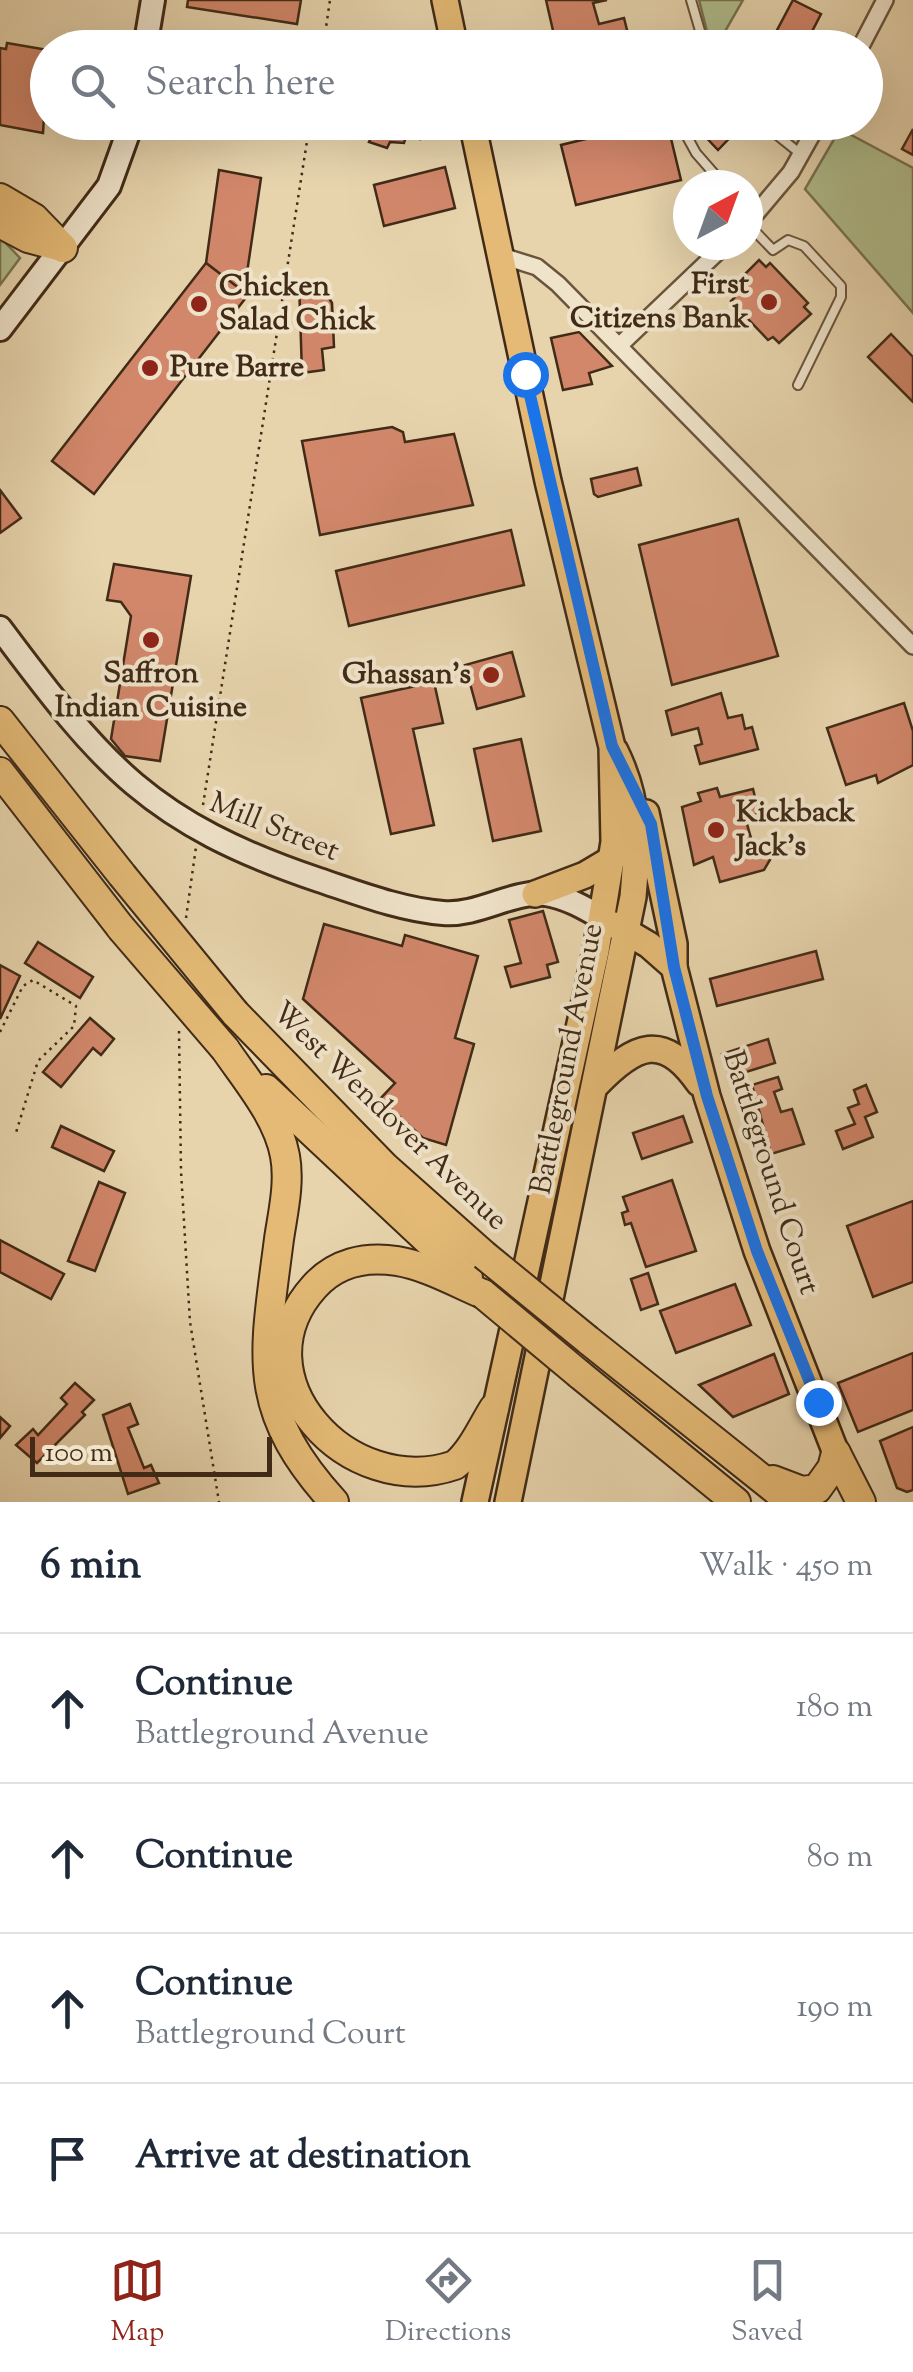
<!DOCTYPE html>
<meta charset="utf-8">
<style>
:root{--surface:#fff;--page:#f6f6f7;--text:#1f2937;--muted:#747a83;--line:#e0e1e3;--accent:#8f2418}
body{margin:0;font-family:"Sorts Mill Goudy",serif;background:var(--page);color:var(--text)}
.compass{position:absolute;left:673px;top:170px;width:90px;height:90px;border-radius:50%;background:var(--surface);box-shadow:0 10px 40px #0002;rotate:41deg}
.scale{position:absolute;left:30px;bottom:25px;width:242px;box-sizing:border-box;padding-left:10px;border:5px solid #412b17;border-top:0;font-size:28px;line-height:35px;white-space:nowrap;color:#412b17;-webkit-text-stroke:8px #efe3ca;paint-order:stroke}
.stop{position:absolute;width:30px;height:30px;margin:-22px;border:8px solid #1a73e8;border-radius:50%;background:#fff}
.stop.end{background:#1a73e8;border-color:#fff;box-shadow:0 2px 10px #0008}
.list{margin:0;padding:0;list-style:none}
h2{display:flex;justify-content:space-between;align-items:center;height:130px;margin:0;padding:0 40px;font-size:42px}
h2 small{font-size:32px;font-weight:400;color:var(--muted)}
.list li{display:grid;grid-template-columns:65px 1fr auto;gap:30px;align-items:center;box-sizing:border-box;height:150px;padding:0 40px;border-top:2px solid var(--line)}
.list b{display:block;font-size:38px;white-space:nowrap}
.list p{margin:0;font-size:32px;white-space:nowrap;color:var(--muted)}
.list em{font-size:32px;font-style:normal;color:var(--muted)}
.icon{flex:none;width:55px;height:55px;fill:none;stroke:currentColor;stroke-width:2;stroke-linecap:round;stroke-linejoin:round}
.map{position:relative;flex:none;width:913px;height:1502px;overflow:hidden}
.search{position:absolute;background:var(--surface);box-shadow:0 10px 40px #0002;left:30px;right:30px;top:30px;height:110px;display:flex;align-items:center;gap:25px;box-sizing:border-box;padding:0 35px;border-radius:55px;color:var(--muted);font-size:38px}
.sheet{height:730px;background:var(--surface)}
nav{display:flex;justify-content:space-around;align-items:center;box-sizing:border-box;height:140px;border-top:2px solid var(--line);background:var(--surface);font-size:28px;color:var(--muted)}
nav a{display:grid;justify-items:center;gap:5px}
nav .on{color:var(--accent)}
.map>svg:first-child{display:block}
</style>
<div class="map">
<svg width="913" height="1502" viewBox="0 0 913 1502">
<rect width="100%" height="100%" fill="#e7d4ad"/>
<filter id="stains"><feTurbulence type="fractalNoise" baseFrequency=".002" numOctaves="4"/><feColorMatrix values="0 0 0 0 .2 0 0 0 0 .09 0 0 0 0 .02 0 0 0 .5 -.17"/></filter>
<radialGradient id="worn" r=".72"><stop offset=".6" stop-color="#630" stop-opacity="0"/><stop offset="1" stop-color="#630" stop-opacity=".3"/></radialGradient>
<g fill="#b1be8d" stroke="#797452" stroke-width="2.5">
<path d="M699 0H743L716 47H711Z"/>
<path d="M840 129 913 168V313L805 189Z"/>
<path d="M0 237 20 258 0 285Z"/>
</g>
<g fill="#d2876b" stroke="#412b17" stroke-width="2.5">
<path d="M188 0H301L297 24 187 7Z"/>
<path d="M546 0H607L593 3 599 24 624 18 631 46 557 48Z"/>
<path d="M793 0 821 14 804 47 776 32Z"/>
<path d="M7 43 48 50 43 133 0 125V48L6 49Z"/>
<path d="M378 122H428L420 139 407 133 404 143 390 142 387 148 369 142Z"/>
<path d="M656 122H667L681 180 576 205 561 145Z"/>
<path d="M707 122H745L718 150 699 130Z"/>
<path d="M913 129V155L902 149Z"/>
<path d="M445 167 455 208 384 226 374 185Z"/>
<path d="M219 170 261 178 244 293 206 263Z"/>
<path d="M759 260 766 267 770 263 808 303 804 307 811 314 779 343 773 337 768 340 731 301 735 297 729 290Z"/>
<path d="M206 263 248 295 94 494 52 461Z"/>
<path d="M318 281 332 303 334 347 322 349 324 370 302 373 299 282Z"/>
<path d="M579 332 612 366 589 373 592 384 563 390 551 338Z"/>
<path d="M891 334 913 357V402L868 357Z"/>
<path d="M392 427 403 432 405 442 454 434 473 505 320 535 302 441Z"/>
<path d="M637 468 641 485 598 497 594 494 591 479Z"/>
<path d="M0 490 21 518 0 533Z"/>
<path d="M738 519 778 656 672 685 639 545Z"/>
<path d="M511 530 524 585 349 626 336 571Z"/>
<path d="M114 564 191 576 160 761 125 756 111 739 131 616 121 602 107 600Z"/>
<path d="M512 652 524 696 477 709 465 665Z"/>
<path d="M434 682 443 723 413 729 434 825 391 834 361 698Z"/>
<path d="M721 693 728 718 742 715 745 729 752 727 758 749 700 764 695 746 702 744 698 728 672 735 666 711Z"/>
<path d="M904 703 913 731V765L878 783 876 775 846 785 827 728Z"/>
<path d="M521 739 541 831 493 841 474 749Z"/>
<path d="M717 788 720 797 753 789 759 813 745 817 753 845 766 841 771 858 764 870 720 882 713 857 694 865 682 807 701 801 698 793Z"/>
<path d="M543 911 558 962 547 965 550 977 511 987 505 967 521 963 509 920Z"/>
<path d="M324 924 402 946 405 935 478 956 455 1038 474 1044 446 1145 423 1138 380 1099 395 1083 303 999Z"/>
<path d="M38 942 93 977 80 998 25 963Z"/>
<path d="M816 951 823 979 717 1006 710 979Z"/>
<path d="M0 965 20 976 0 1019Z"/>
<path d="M90 1018 114 1039 101 1055 93 1048 61 1087 43 1072Z"/>
<path d="M768 1039 775 1063 730 1077 722 1054Z"/>
<path d="M778 1077 782 1089 774 1092 781 1112 792 1109 804 1144 771 1154 752 1085Z"/>
<path d="M866 1085 877 1112 865 1117 873 1137 843 1149 836 1131 855 1124 848 1108 859 1104 854 1090Z"/>
<path d="M683 1116 692 1142 642 1159 633 1133Z"/>
<path d="M61 1126 114 1151 104 1171 52 1147Z"/>
<path d="M672 1180 696 1251 646 1267 631 1223 625 1225 622 1213 628 1211 623 1197Z"/>
<path d="M99 1182 125 1193 95 1271 68 1261Z"/>
<path d="M913 1201V1282L873 1297 847 1226Z"/>
<path d="M0 1240 64 1274 51 1299 0 1272Z"/>
<path d="M648 1273 658 1304 641 1310 631 1279Z"/>
<path d="M735 1284 751 1325 676 1353 660 1311Z"/>
<path d="M913 1353V1410L858 1432 838 1383Z"/>
<path d="M774 1354 789 1394 733 1417 699 1385Z"/>
<path d="M75 1383 94 1400 82 1412 85 1415 37 1463 16 1445 33 1429 38 1435 67 1404 61 1398Z"/>
<path d="M130 1404 138 1424 128 1428 144 1468 151 1465 159 1483 128 1494 103 1415Z"/>
<path d="M0 1417 10 1426 0 1438Z"/>
<path d="M913 1427V1490L907 1492 897 1488 880 1441Z"/>
</g>
<g fill="none" stroke-linecap="round" stroke-linejoin="round">
<g stroke="#6a553c" stroke-width="12">
<g id="lane">
<path d="M691 0 705 48"/>
<path d="M679 122 696 153 724 185"/>
<path d="M761 122 802 155"/>
<path d="M748 224 773 250 788 240 804 246 841 286V297L798 385"/>
</g>
</g>
<g stroke="#6a553c" stroke-width="20">
<g id="street">
<path d="M860 48 885 0"/>
<path d="M748 223 791 172 819 122"/>
<path d="M502 256 537 267 558 284 913 646"/>
<path d="M619 346 725 245"/>
</g>
</g>
<g stroke="#412b17" stroke-width="28">
<g id="secondary">
<path d="M145 48 153 0"/>
<path d="M0 329 109 186 132 122"/>
<path d="M0 628C103 766 150 823 319 880 358 893 402 910 443 913 479 916 513 890 546 894 566 897 585 908 602 918"/>
</g>
</g>
<g stroke="#412b17" stroke-width="30">
<g id="primary">
<path d="M445 0 455 48"/>
<path d="M472 122 548 481 612 747 614 842 596 951 475 1502"/>
<path d="M646 813 674 944V967"/>
<path d="M535 894 585 875 612 859"/>
<path d="M615 925 649 945 674 967 707 1096 757 1251 836 1453"/>
<path d="M597 1084C635 1045 663 1031 699 1083"/>
<path d="M508 1502 633 897C638 841 640 802 615 751"/>
</g>
</g>
<g stroke="#412b17" stroke-width="32">
<g id="highway">
<path d="M0 198 34 218 63 248"/>
<path d="M0 223 28 238 62 247"/>
<path d="M0 721 122 875"/>
<path d="M0 772 121 928"/>
<path d="M235 1013 385 1167 484 1255"/>
<path d="M225 1049C247 1081 278 1117 285 1156 290 1183 283 1212 279 1239 264 1357 249 1408 334 1502"/>
<path d="M266 1089 468 1278"/>
<path d="M483 1294C455 1282 427 1266 397 1261 365 1256 335 1263 314 1287 234 1376 348 1502 455 1465 472 1451 482 1427 494 1408"/>
<path d="M588 1340 791 1502"/>
<path d="M579 1374 736 1502"/>
<path d="M836 1453 861 1502"/>
<path d="M773 1480 802 1491 817 1489 832 1468 836 1453"/>
</g>
</g>
<g stroke="#412b17" stroke-width="2.5" stroke-dasharray="2.5 5" stroke-linecap="butt">
<path d="M323 48 330 0"/>
<path d="M203 805 310 122"/>
<path d="M186 918 196 847"/>
<path d="M179 1031 181 1171 190 1322 219 1502"/>
<path d="M0 1032 23 986 33 980 76 1006 74 1026 38 1061 15 1136"/>
</g>
<use href="#lane" stroke="#efe3ca" stroke-width="8"/>
<use href="#street" stroke="#efe3ca" stroke-width="15"/>
<use href="#secondary" stroke="#efe3ca" stroke-width="22"/>
<use href="#primary" stroke="#e4ba76" stroke-width="25"/>
<use href="#highway" stroke="#e4ba76" stroke-width="28"/>
<g stroke="#412b17" stroke-width="32" stroke-linecap="butt">
<g id="highway-bridge">
<path d="M122 875 235 1013"/>
<path d="M121 928 225 1049"/>
<path d="M484 1255 588 1340"/>
<path d="M483 1294 579 1374"/>
</g>
</g>
<use href="#highway-bridge" stroke="#e4ba76" stroke-width="28"/>
</g>
<g fill="none" stroke-linecap="round" stroke-linejoin="round">
<path stroke="#1a73e8" stroke-width="12" d="M525 374 612 746 651 824 674 967 707 1096 757 1251 818 1402"/>
</g>
<g fill="#8f2418" stroke="#efe3ca" stroke-width="4">
<circle cx="769" cy="302" r="10"/>
<circle cx="199" cy="304" r="10"/>
<circle cx="150" cy="368" r="10"/>
<circle cx="151" cy="640" r="10"/>
<circle cx="491" cy="675" r="10"/>
<circle cx="716" cy="830" r="10"/>
</g>
<g text-anchor="middle" dominant-baseline="central" stroke-width="8" stroke-linejoin="round" paint-order="stroke">
<g font-size="30" font-weight="bold" fill="#412b17" stroke="#efe3ca" text-anchor="start">
<text x="749" y="285" text-anchor="end">First<tspan x="749" dy="34">Citizens Bank</tspan></text>
<text x="219" y="287">Chicken<tspan x="219" dy="34">Salad Chick</tspan></text>
<text x="170" y="368">Pure Barre</text>
<text x="151" y="674" text-anchor="middle">Saffron<tspan x="151" dy="34">Indian Cuisine</tspan></text>
<text x="471" y="675" text-anchor="end">Ghassan's</text>
<text x="736" y="813">Kickback<tspan x="736" dy="34">Jack's</tspan></text>
</g>
<g font-size="30" fill="#412b17" stroke="#efe3ca">
<text transform="translate(274 828) rotate(22)">Mill Street</text>
<text transform="translate(568 1059) rotate(-79)">Battleground Avenue</text>
<text transform="translate(389 1117) rotate(44)">West Wendover Avenue</text>
<text transform="translate(770 1173) rotate(72)">Battleground Court</text>
</g>
</g>
<rect width="100%" height="100%" filter="url(#stains)"/>
<rect width="100%" height="100%" fill="url(#worn)"/>
</svg>
<svg class="compass" viewBox="-18 -18 36 36"><path d="M0-13l5 13h-10z" fill="#e53935"/><path d="M0 13l5-13h-10z" fill="#747a83"/></svg>
<div class="scale">100 m</div>
<div class="stop" style="left:525px;top:374px"></div>
<div class="stop end" style="left:818px;top:1402px"></div>
<div class="search"><svg class="icon" aria-label="search" viewBox="0 0 24 24"><circle cx="10" cy="10" r="6"/><path d="M15 15l6 6"/></svg>Search here</div>
</div>
<section class="sheet">
<h2>6 min<small>Walk · 450 m</small></h2>
<ul class="list">
<li><svg class="icon" aria-label="ahead" viewBox="0 0 24 24"><path d="M12 20V5M6 11l6-6 6 6"/></svg><div><b>Continue</b><p>Battleground Avenue</p></div><em>180 m</em></li>
<li><svg class="icon" aria-label="ahead" viewBox="0 0 24 24"><path d="M12 20V5M6 11l6-6 6 6"/></svg><div><b>Continue</b></div><em>80 m</em></li>
<li><svg class="icon" aria-label="ahead" viewBox="0 0 24 24"><path d="M12 20V5M6 11l6-6 6 6"/></svg><div><b>Continue</b><p>Battleground Court</p></div><em>190 m</em></li>
<li><svg class="icon" aria-label="arrive" viewBox="0 0 24 24"><path d="M6 21V4h12l-3 4 3 4H6"/></svg><div><b>Arrive at destination</b></div></li>
</ul>
</section>
<nav>
<a class="on"><svg class="icon" aria-label="map" viewBox="0 0 24 24"><path d="M3 6l6-2 6 2 6-2v14l-6 2-6-2-6 2zM9 4v14M15 6v14"/></svg>Map</a>
<a><svg class="icon" aria-label="directions" viewBox="0 0 24 24"><path d="M12 3l9 9-9 9-9-9zM9 14v-3h6M13 9l2 2-2 2"/></svg>Directions</a>
<a><svg class="icon" aria-label="saved" viewBox="0 0 24 24"><path d="M7 4h10v16l-5-4-5 4z"/></svg>Saved</a>
</nav>
